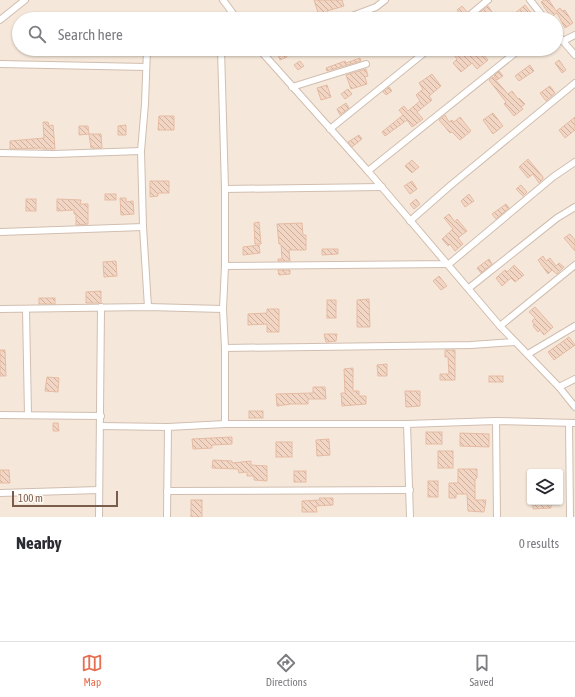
<!DOCTYPE html>
<style>
:root{--surface:#fff;--page:#f7f7f7;--text:#2b2b33;--muted:#7c7c81;--line:#e1e1e2;--accent:#e76f51}
body{margin:0;font-family:"Asap Condensed",sans-serif;background:var(--page);color:var(--text)}
.controls{position:absolute;right:12px;bottom:12px;display:grid;overflow:hidden;border-radius:4px;box-shadow:0 1px 3px #0004}
.controls button{width:36px;height:36px;display:grid;place-items:center;padding:0;border:0;border-bottom:1px solid var(--line);background:var(--surface);color:var(--text);font:20px sans-serif}
.scale{position:absolute;left:12px;bottom:10px;width:106px;box-sizing:border-box;padding-left:4px;border:2px solid #7a5c4d;border-top:0;font-size:11px;line-height:14px;white-space:nowrap;color:#7a5c4d;-webkit-text-stroke:3px #fffaf3;paint-order:stroke}
.list{margin:0;padding:0;list-style:none}
h2{display:flex;justify-content:space-between;align-items:center;height:52px;margin:0;padding:0 16px;font-size:17px}
h2 small{font-size:13px;font-weight:400;color:var(--muted)}
.icon{flex:none;width:22px;height:22px;fill:none;stroke:currentColor;stroke-width:2;stroke-linecap:round;stroke-linejoin:round}
.map{position:relative;flex:none;width:575px;height:517px;overflow:hidden}
.search{position:absolute;background:var(--surface);box-shadow:0 1px 3px #0004;left:12px;right:12px;top:12px;height:44px;display:flex;align-items:center;gap:10px;box-sizing:border-box;padding:0 14px;border-radius:22px;color:var(--muted);font-size:15px}
.sheet{height:124px;background:var(--surface)}
nav{display:flex;justify-content:space-around;align-items:center;box-sizing:border-box;height:56px;border-top:1px solid var(--line);background:var(--surface);font-size:11px;color:var(--muted)}
nav a{display:grid;justify-items:center;gap:2px}
nav .on{color:var(--accent)}
.map>svg:first-child{display:block}
</style>
<div class="map">
<svg width="575" height="517" viewBox="0 0 575 517">
<defs>
<pattern id="building-back-hatch" width="6" height="6" patternUnits="userSpaceOnUse"><rect width="6" height="6" fill="#f3d5c3"/><path d="M-1 5l2 2M0 0l6 6M5-1l2 2" fill="none" stroke="#cab0a1"/></pattern>
</defs>
<rect width="100%" height="100%" fill="#fdf6ec"/>
<path fill="#f5e8da" fill-rule="evenodd" d="M0 0H575V517H0ZM19 19H556V49H19ZM530 472H560V502H530Z"/>
<g fill="url(#building-back-hatch)" stroke="#e6bba3">
<path d="M314 0H342L344 6 327 11 330 19H320Z"/>
<path d="M544 0H549L556 11 560 8 562 11 565 10 573 23 565 28 557 13 551 17 541 2Z"/>
<path d="M525 5 532 14 525 19H520L515 13Z"/>
<path d="M462 6 467 12 462 16 457 10Z"/>
<path d="M488 6 492 12 483 19H478L475 16Z"/>
<path d="M284 49 287 57 280 60 277 52Z"/>
<path d="M450 49H479L488 60 477 69 472 63 461 72 453 63 457 59Z"/>
<path d="M360 58 361 61 327 71 326 68 345 61 346 63Z"/>
<path d="M559 60 566 70 562 73 555 63Z"/>
<path d="M300 61 304 66 298 70 294 65Z"/>
<path d="M530 65 534 71 519 81 515 76Z"/>
<path d="M366 69 368 76 365 77 367 84 351 89 346 75Z"/>
<path d="M499 71 503 76 497 80 494 76Z"/>
<path d="M432 74 441 86 429 96 432 100 417 112 423 119 412 127 407 120 385 136 382 132 403 115 399 110 404 106 408 111 420 101 416 95 423 89 419 83Z"/>
<path d="M493 77 508 94 512 91 518 99 519 98 525 104 521 107 523 109 514 116 504 104 506 102 489 80Z"/>
<path d="M327 85 331 97 321 100 317 88Z"/>
<path d="M550 86 555 93 546 101 540 93Z"/>
<path d="M389 87 392 91 386 95 383 92Z"/>
<path d="M348 89 352 94 345 99 341 94Z"/>
<path d="M346 103 349 108 340 115 337 109Z"/>
<path d="M493 113 503 126 493 134 483 120Z"/>
<path d="M445 115 449 122 452 120 454 122 460 117 471 131 460 140 452 132 450 133 439 120Z"/>
<path d="M159 116H174V130H158Z"/>
<path d="M575 117V130L565 138 559 130Z"/>
<path d="M43 122H48L49 126 53 125 55 149H43V148L10 149V141L44 138Z"/>
<path d="M126 125V135H118V126Z"/>
<path d="M79 126H88L89 134 79 135Z"/>
<path d="M89 134H101L102 148H91Z"/>
<path d="M359 135 362 139 352 147 348 142Z"/>
<path d="M528 159 543 177V179L539 183 533 174 528 178 519 167Z"/>
<path d="M412 160 419 167 412 173 405 166Z"/>
<path d="M150 181H169V193H158V196L150 197Z"/>
<path d="M412 181 417 189 410 194 404 186Z"/>
<path d="M521 185 527 192 523 196 516 189Z"/>
<rect x="105" y="194" width="11" height="6"/>
<path d="M469 194 474 201 465 207 461 201Z"/>
<path d="M120 198H126V202L133 201 134 214 121 215Z"/>
<rect x="26" y="199" width="10" height="12"/>
<path d="M57 199 81 200 80 204H88V224L76 225V214H74V210L57 211Z"/>
<path d="M416 199 420 204 414 209 410 204Z"/>
<path d="M506 204 509 208 496 219 492 214Z"/>
<path d="M449 214 455 222 457 219 467 231 458 238 463 244 455 251 450 244 448 246 442 239 453 229 444 218Z"/>
<path d="M259 222 261 244H255L254 223Z"/>
<path d="M302 223 303 235H306V250H289L290 261H278V259H282L281 244H279L277 224Z"/>
<path d="M570 234 575 240V251L564 238Z"/>
<path d="M259 245 260 253 243 255V247Z"/>
<path d="M322 249H338V254L322 255Z"/>
<path d="M543 256 546 261 550 258 556 266 559 263 564 267 557 274 552 270 548 274 538 260Z"/>
<path d="M489 259 492 264 481 273 477 268Z"/>
<path d="M116 261 117 276 104 277 103 262Z"/>
<path d="M514 265 524 275 515 282 511 278 502 286 496 278 505 270 507 272Z"/>
<path d="M278 270H290V274L279 275Z"/>
<path d="M439 276 447 286 441 290 433 281Z"/>
<path d="M101 291V303H86V292Z"/>
<rect x="39" y="298" width="16" height="6"/>
<path d="M369 299 370 327H357V300Z"/>
<rect x="327" y="300" width="9" height="18"/>
<path d="M535 307 553 327 544 335 540 330 538 332 533 326 534 324 532 321 535 318 529 312Z"/>
<path d="M267 309H279V332H267V324L248 325V314L267 313Z"/>
<path d="M324 334H337L336 341 326 342Z"/>
<path d="M569 337 575 345 554 360 548 352Z"/>
<path d="M0 350H5L6 376H0Z"/>
<path d="M445 350H455V380H440V374H449L448 357H445Z"/>
<path d="M387 364V376H378L377 365Z"/>
<path d="M353 368V391H359V396H366V404L342 406 341 393H345L344 369Z"/>
<rect x="489" y="376" width="14" height="6"/>
<path d="M47 377 59 378 58 392 45 391Z"/>
<path d="M313 387H325L326 399H308V404H291L277 406 276 394 313 393Z"/>
<path d="M405 391H420V406L406 407Z"/>
<rect x="249" y="411" width="14" height="7"/>
<path d="M53 423H58L59 431H53Z"/>
<rect x="426" y="432" width="16" height="12"/>
<path d="M460 433 489 434V447L460 446Z"/>
<path d="M232 437V444L212 445V448L193 449 192 439Z"/>
<path d="M329 439 330 455 317 456 316 440Z"/>
<rect x="276" y="442" width="16" height="15"/>
<rect x="438" y="451" width="15" height="17"/>
<path d="M213 460 232 461V463L251 461V465L267 466V481L254 480V476H247V472L239 473 238 469 212 468Z"/>
<path d="M458 469H477V478L475 479V500H486L484 512 468 511 467 494H456V498H449V483H458Z"/>
<path d="M0 470H9L10 483H0Z"/>
<rect x="294" y="471" width="12" height="11"/>
<rect x="428" y="481" width="10" height="16"/>
<path d="M319 498H333V505L316 506 317 512H302V501L320 500Z"/>
<rect x="191" y="500" width="11" height="17"/>
<path d="M533 502H551V508L533 509Z"/>
</g>
<g fill="none" stroke-linecap="round" stroke-linejoin="round">
<g stroke="#d1beb0" stroke-width="8">
<g id="minor">
<path d="M223 0 237 19"/>
<path d="M530 0 545 19"/>
<path d="M344 19 376 7 385 0"/>
<path d="M465 19 488 0"/>
<path d="M0 20 25 0"/>
<path d="M556 33 575 55"/>
<path d="M563 41 575 35"/>
<path d="M147 49 145 104 141 151 143 227 148 307"/>
<path d="M221 49 225 189V266L223 309 225 348V424"/>
<path d="M259 49 368 171 500 326 559 387 575 407"/>
<path d="M0 64 146 67"/>
<path d="M292 87 366 64"/>
<path d="M330 129 429 49"/>
<path d="M0 153 54 154 141 151"/>
<path d="M368 171 520 49"/>
<path d="M225 189 382 187"/>
<path d="M410 221 451 185 575 83"/>
<path d="M0 232 143 227"/>
<path d="M225 266 449 264 553 177 575 162"/>
<path d="M469 288 557 218 575 207"/>
<path d="M0 309 148 307 223 309"/>
<path d="M26 309 28 415"/>
<path d="M500 326 575 265"/>
<path d="M225 348 471 345 515 342"/>
<path d="M528 354 575 326"/>
<path d="M559 387 575 379"/>
<path d="M0 415 101 416"/>
<path d="M496 421 497 517"/>
<path d="M569 423 570 517"/>
<path d="M407 424 410 517"/>
<path d="M100 426 168 427"/>
<path d="M167 491 410 490"/>
<path d="M0 493 99 490"/>
<path d="M99 517 101 307"/>
<path d="M167 517 168 427 225 424H407L496 421 575 423"/>
</g>
</g>
<use href="#minor" stroke="#fff" stroke-width="6"/>
</g>
</svg>
<div class="controls">
<button><svg class="icon" aria-label="layers" viewBox="0 0 24 24"><path d="M12 4l9 5-9 5-9-5zM3 14l9 5 9-5"/></svg></button>
</div>
<div class="scale">100 m</div>
<div class="search"><svg class="icon" aria-label="search" viewBox="0 0 24 24"><circle cx="10" cy="10" r="6"/><path d="M15 15l6 6"/></svg>Search here</div>
</div>
<section class="sheet">
<h2>Nearby<small>0 results</small></h2>
<ul class="list">
</ul>
</section>
<nav>
<a class="on"><svg class="icon" aria-label="map" viewBox="0 0 24 24"><path d="M3 6l6-2 6 2 6-2v14l-6 2-6-2-6 2zM9 4v14M15 6v14"/></svg>Map</a>
<a><svg class="icon" aria-label="directions" viewBox="0 0 24 24"><path d="M12 3l9 9-9 9-9-9zM9 14v-3h6M13 9l2 2-2 2"/></svg>Directions</a>
<a><svg class="icon" aria-label="saved" viewBox="0 0 24 24"><path d="M7 4h10v16l-5-4-5 4z"/></svg>Saved</a>
</nav>
